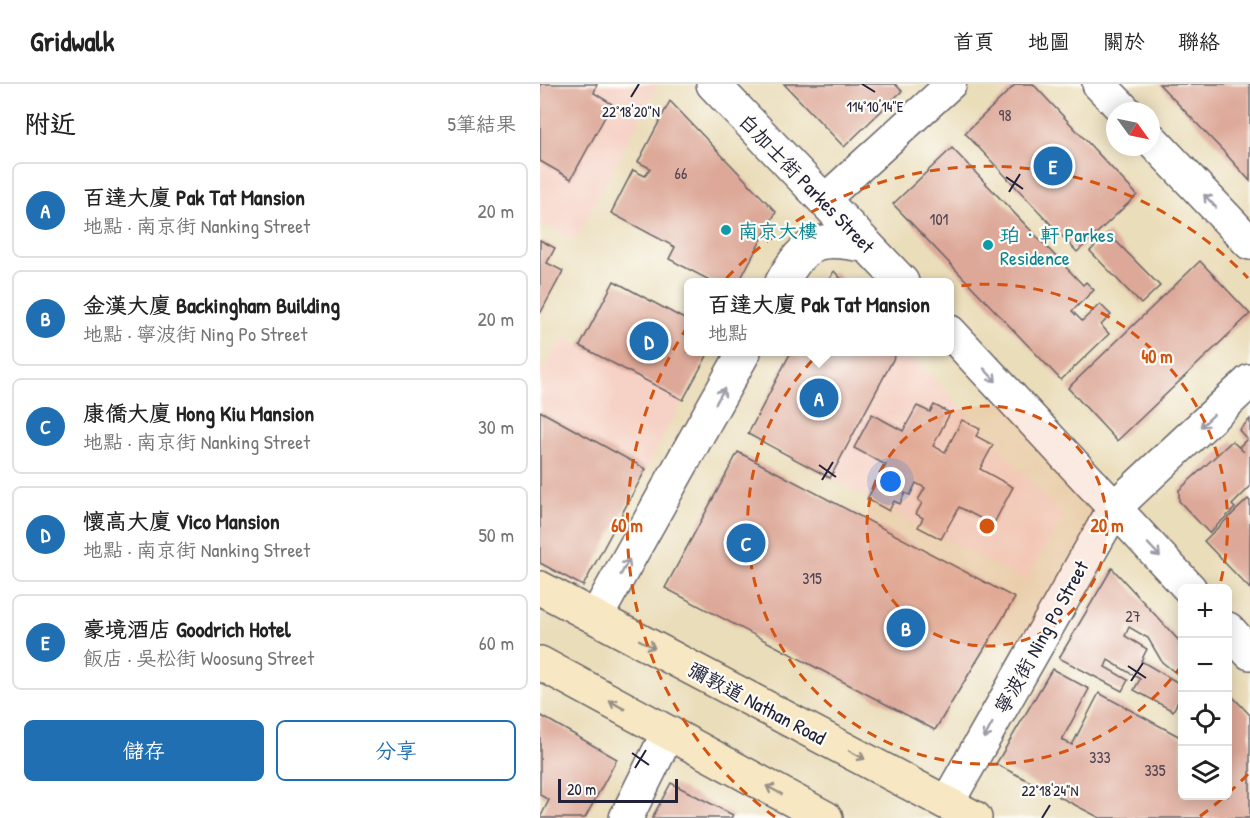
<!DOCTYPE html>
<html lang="zh-TW">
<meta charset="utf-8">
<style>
:root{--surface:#fff;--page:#f6f6f6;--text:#222;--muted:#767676;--line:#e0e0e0;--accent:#1f6fb2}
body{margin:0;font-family:"Patrick Hand","LXGW WenKai TC",sans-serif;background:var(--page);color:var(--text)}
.controls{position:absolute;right:18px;bottom:18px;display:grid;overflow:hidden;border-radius:9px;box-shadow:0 3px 15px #0003}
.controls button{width:54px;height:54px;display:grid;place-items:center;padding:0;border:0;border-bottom:2px solid var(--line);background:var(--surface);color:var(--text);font:30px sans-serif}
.compass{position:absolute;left:566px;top:18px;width:54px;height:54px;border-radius:50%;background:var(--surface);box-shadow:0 3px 15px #0003;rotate:123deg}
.scale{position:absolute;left:18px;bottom:15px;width:120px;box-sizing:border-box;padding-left:6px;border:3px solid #22223b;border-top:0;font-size:16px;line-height:21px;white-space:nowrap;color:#22223b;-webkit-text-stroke:4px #fdfcf7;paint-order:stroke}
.you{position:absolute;left:351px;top:398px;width:21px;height:21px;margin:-15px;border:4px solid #fff;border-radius:50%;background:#1a73e8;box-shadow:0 0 0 9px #1a73e833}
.badge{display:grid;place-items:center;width:39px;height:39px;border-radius:50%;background:var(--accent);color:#fff;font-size:20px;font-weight:700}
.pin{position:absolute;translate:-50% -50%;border:3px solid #fff;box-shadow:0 2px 6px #0006}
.popup{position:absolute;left:144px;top:194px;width:270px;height:78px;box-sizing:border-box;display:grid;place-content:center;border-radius:9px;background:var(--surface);filter:drop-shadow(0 2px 4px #0005);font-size:20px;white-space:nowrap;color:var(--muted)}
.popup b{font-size:22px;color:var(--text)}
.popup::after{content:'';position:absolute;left:50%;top:100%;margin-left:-12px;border:12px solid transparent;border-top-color:var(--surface)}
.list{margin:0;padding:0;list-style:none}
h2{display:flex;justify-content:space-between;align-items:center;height:78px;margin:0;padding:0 24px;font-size:26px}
h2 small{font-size:20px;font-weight:400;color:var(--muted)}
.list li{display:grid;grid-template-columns:39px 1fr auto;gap:18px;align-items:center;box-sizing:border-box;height:96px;margin:0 12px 12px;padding:0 12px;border:2px solid var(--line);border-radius:9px}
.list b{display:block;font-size:22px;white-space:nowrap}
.list p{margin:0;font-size:20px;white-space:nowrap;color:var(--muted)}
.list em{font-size:20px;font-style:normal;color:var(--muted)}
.actions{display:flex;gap:12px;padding:18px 24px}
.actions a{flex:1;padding:14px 0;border:2px solid var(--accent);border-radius:9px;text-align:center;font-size:21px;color:var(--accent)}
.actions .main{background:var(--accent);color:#fff}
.icon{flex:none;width:33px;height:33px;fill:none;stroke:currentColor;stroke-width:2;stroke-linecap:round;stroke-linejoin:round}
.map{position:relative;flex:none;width:710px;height:734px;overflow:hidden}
header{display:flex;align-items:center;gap:36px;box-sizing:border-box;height:84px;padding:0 30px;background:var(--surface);border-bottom:2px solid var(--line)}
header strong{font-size:28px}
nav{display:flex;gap:33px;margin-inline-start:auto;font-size:21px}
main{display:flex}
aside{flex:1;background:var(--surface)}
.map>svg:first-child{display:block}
</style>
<header>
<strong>Gridwalk</strong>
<nav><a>首頁</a><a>地圖</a><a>關於</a><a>聯絡</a></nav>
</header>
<main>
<aside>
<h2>附近<small>5筆結果</small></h2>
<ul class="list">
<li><span class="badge">A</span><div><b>百達大廈 Pak Tat Mansion</b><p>地點 · 南京街 Nanking Street</p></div><em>20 m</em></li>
<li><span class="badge">B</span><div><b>金漢大廈 Backingham Building</b><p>地點 · 寧波街 Ning Po Street</p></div><em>20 m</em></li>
<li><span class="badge">C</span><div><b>康僑大廈 Hong Kiu Mansion</b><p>地點 · 南京街 Nanking Street</p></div><em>30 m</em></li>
<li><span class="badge">D</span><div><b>懷高大廈 Vico Mansion</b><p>地點 · 南京街 Nanking Street</p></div><em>50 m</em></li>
<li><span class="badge">E</span><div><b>豪境酒店 Goodrich Hotel</b><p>飯店 · 吳松街 Woosung Street</p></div><em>60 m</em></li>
</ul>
<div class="actions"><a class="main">儲存</a><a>分享</a></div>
</aside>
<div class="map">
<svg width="710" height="734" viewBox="0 0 710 734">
<rect width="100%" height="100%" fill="#fdfcf7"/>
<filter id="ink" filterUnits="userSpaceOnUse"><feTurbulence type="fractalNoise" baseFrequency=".0167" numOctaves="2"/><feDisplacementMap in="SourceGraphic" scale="12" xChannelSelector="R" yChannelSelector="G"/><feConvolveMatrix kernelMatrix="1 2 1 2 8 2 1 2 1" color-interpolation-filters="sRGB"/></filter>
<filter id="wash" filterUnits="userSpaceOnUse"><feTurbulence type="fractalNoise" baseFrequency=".008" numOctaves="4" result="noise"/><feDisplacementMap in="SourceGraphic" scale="24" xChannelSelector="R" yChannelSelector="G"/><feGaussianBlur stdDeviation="1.35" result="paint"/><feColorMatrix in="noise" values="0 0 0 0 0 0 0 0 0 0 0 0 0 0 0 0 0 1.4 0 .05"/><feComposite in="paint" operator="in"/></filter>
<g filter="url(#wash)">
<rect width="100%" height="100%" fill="#eaddba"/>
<g fill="#f6d1c5">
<path d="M0 0H114L117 3 35 157 0 138Z"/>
<path d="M23 253 143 316 43 502 0 479V283L5 285Z"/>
<path d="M357 268H369L524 433 485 497 290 394Z"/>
</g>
<g id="blocks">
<g fill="#dda898">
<path d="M0 0H57L54 9 72 20 31 95 0 77Z"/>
<path d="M244 0H355L362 7 304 63Z"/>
<path d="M476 0H493L597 111 537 168 425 49Z"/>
<path d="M619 0H710V97L685 69Z"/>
<path d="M130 17 236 128 199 198H173L129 175 135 163 71 129 93 86 105 92 110 84 98 78Z"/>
<path d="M412 64 543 201 546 198 554 206 532 227 542 237 560 220 571 231 561 241 569 250 521 296 353 120Z"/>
<path d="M568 149 620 202 601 220 550 167Z"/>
<path d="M0 156 15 164 7 179 23 187 0 230Z"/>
<path d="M660 177 710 230 577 357 528 304Z"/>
<path d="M294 187 304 198H288Z"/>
<path d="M74 197 148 237V268H169L143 316 40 262Z"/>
<path d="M251 268H357L290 394 208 350Z"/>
<path d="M394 321 410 329 393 362 405 368 422 336 440 345 436 352 453 361 440 385 473 403 453 441 419 423 401 455 378 443 383 434 376 430 382 419 378 416 385 404 376 399 370 411 365 409 360 420 354 417 349 427 327 415 346 381 314 364 332 330 363 347 377 322 390 328Z"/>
<path d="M0 327 106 385 43 502 0 479Z"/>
<path d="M710 335V403L692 421 695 424 669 449 639 417V406L692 357 704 368 699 363 707 355 699 346Z"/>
<path d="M198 368 475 514 395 646 125 504Z"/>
<path d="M708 415 710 417V505L664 457Z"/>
<path d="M572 484 642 560V594L622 578 608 554 589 543 585 552 607 565 601 577 642 601V610L633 627 594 606 600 595 568 576 565 583 588 596 582 607 519 574Z"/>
<path d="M512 585 549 605 522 656 532 661 559 609 642 654V712H688V623L693 613 710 631V734H560L456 680Z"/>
<path d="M0 631 77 675 45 734H0L9 716 0 711Z"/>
<path d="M131 699 193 731 191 734H112Z"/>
</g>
</g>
</g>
<g filter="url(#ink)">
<use href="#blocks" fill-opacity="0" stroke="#686367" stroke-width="1.5"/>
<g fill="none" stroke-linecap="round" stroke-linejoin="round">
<g stroke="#686367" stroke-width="33">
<path id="pedestrian" d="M296 105 411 0"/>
</g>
<g stroke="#686367" stroke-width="36">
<g id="minor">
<path d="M173 0 362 198"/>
<path d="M559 0 585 27"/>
<path d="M611 55 710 159"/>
<path d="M242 198C266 155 280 152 327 162"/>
<path d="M410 248 650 505"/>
<path d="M56 533 204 268"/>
<path d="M688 545 710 569"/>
<path d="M407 719 575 423 710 297"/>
<path d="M86 734 128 649"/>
</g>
</g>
<g stroke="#686367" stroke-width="36">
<g id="secondary">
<path d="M0 504 435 734"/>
<path d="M0 579 286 734"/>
</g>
</g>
<use href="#pedestrian" stroke="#fff" stroke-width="30"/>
<use href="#minor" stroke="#fff" stroke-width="33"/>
<use href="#secondary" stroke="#f7e8c3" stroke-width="33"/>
</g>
<defs><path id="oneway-shaft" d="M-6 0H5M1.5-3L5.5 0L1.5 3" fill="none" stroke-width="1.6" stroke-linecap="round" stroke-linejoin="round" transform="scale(1.5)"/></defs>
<g stroke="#9c9ca7">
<use href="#oneway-shaft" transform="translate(670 117) rotate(-133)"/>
<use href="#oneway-shaft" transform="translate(450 291) rotate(47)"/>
<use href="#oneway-shaft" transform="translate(180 312) rotate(-61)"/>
<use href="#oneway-shaft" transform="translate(667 337) rotate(137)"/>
<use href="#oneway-shaft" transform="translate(614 466) rotate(47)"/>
<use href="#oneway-shaft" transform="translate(85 483) rotate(-61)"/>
<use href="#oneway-shaft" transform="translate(448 647) rotate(119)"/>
</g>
<g stroke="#978f86">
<use href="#oneway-shaft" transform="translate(107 560) rotate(28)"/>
<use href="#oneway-shaft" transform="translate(77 621) rotate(-151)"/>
<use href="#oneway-shaft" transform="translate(317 671) rotate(28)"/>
<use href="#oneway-shaft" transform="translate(234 706) rotate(-152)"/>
</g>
</g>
<path fill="none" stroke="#22223b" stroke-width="2" d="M322 0 335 8M91 13 99 0M466 93 483 105M469 108 480 90M279 381 296 393M282 396 293 378M588 582 606 594M591 597 603 579M92 669 109 681M95 684 106 666M502 734 510 721"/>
<circle cx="447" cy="442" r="120" fill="#d45411" fill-opacity=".12"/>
<g fill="none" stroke="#d45411" stroke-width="3" stroke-dasharray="10 8">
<circle cx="447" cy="442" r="120"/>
<path d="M642 581A240 240 0 1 1 679 504"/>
<path d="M708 690A360 360 0 0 1 659 733M235 733A360 360 0 1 1 708 194"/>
</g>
<g fill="#0f9aa8" stroke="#fdfcf7" stroke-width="2">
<circle cx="186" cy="146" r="6"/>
<circle cx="448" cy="161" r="6"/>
</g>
<g text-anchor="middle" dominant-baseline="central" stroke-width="4.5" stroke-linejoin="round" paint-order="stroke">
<g font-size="16" fill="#514452">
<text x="465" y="31">98</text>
<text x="141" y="89">66</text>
<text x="399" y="135">101</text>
<text x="272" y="494">315</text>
<text x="593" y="532">27</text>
<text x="560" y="673">333</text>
<text x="615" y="686">335</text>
</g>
<g font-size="20" fill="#22223b" stroke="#fdfcf7">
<text transform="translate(267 99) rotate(46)">白加士街 Parkes Street</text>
<text transform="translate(501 553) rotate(-61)">寧波街 Ning Po Street</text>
<text transform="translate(217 619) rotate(28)">彌敦道 Nathan Road</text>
</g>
<g font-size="20" fill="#0d838f" stroke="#fdfcf7" text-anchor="start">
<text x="198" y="146">南京大樓</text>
<text x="460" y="150">珀．軒 Parkes<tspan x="460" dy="23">Residence</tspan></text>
</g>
</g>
<g font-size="15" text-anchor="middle" fill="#22223b" stroke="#fdfcf7" stroke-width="4.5" stroke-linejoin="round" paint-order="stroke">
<text x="335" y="28">114°10'14"E</text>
<text x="91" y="33">22°18'20"N</text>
<text x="510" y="712">22°18'24"N</text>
</g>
<circle cx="447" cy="442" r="9" fill="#d45411" stroke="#fdfcf7" stroke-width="3"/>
<g font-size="18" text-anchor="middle" font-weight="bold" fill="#d45411" stroke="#fdfcf7" stroke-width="4.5" stroke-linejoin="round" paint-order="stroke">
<text x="617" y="279">40 m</text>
<text x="567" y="448">20 m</text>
<text x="87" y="448">60 m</text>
</g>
</svg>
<div class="controls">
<button>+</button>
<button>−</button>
<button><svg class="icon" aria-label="locate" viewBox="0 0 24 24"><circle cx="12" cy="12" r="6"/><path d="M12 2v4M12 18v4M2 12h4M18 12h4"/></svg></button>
<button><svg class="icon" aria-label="layers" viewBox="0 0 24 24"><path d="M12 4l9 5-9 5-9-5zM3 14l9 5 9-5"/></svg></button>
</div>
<svg class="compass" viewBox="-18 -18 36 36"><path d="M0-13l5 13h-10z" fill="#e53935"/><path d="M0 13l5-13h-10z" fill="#767676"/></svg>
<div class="scale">20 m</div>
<div class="you"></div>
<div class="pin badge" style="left:279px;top:314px">A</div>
<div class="popup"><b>百達大廈 Pak Tat Mansion</b>地點</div>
<div class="pin badge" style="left:366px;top:544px">B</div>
<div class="pin badge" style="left:206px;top:459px">C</div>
<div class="pin badge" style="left:109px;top:257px">D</div>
<div class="pin badge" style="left:513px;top:82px">E</div>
</div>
</main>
